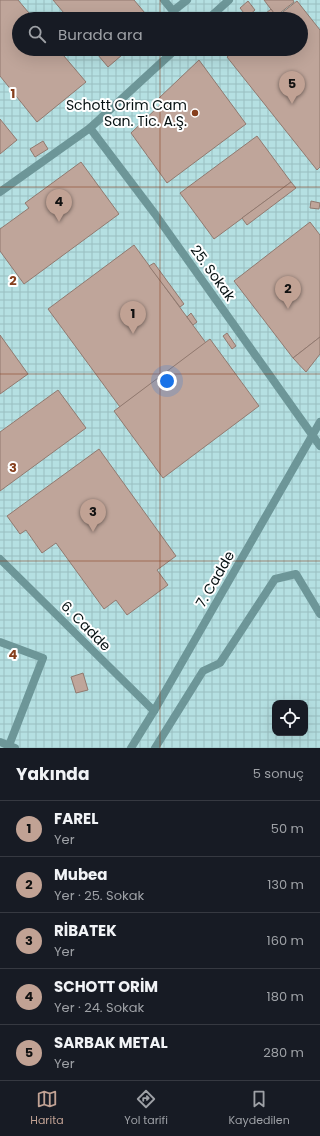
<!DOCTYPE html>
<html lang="tr">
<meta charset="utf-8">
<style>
:root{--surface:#171b24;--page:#20242c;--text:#f1f3f6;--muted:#9ea1a6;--line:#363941;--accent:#c1a294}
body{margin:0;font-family:Poppins,sans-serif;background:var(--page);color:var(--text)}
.controls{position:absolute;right:12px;bottom:12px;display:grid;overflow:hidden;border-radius:8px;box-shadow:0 4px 16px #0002}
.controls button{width:36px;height:36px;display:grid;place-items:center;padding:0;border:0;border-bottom:1px solid var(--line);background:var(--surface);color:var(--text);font:20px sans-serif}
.you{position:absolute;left:167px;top:381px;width:14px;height:14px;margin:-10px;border:3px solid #fff;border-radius:50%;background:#1a73e8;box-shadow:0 0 0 6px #1a73e833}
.badge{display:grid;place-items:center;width:26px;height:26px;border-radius:50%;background:var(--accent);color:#111;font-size:13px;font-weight:700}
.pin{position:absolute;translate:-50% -33px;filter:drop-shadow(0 1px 2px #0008)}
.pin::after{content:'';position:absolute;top:21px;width:14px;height:12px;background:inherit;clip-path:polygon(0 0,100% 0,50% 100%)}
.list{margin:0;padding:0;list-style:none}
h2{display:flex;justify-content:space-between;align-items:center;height:52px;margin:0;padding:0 16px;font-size:17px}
h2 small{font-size:13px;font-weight:400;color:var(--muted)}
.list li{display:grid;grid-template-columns:26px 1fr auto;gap:12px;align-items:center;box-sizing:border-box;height:56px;padding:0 16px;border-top:1px solid var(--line)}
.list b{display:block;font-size:15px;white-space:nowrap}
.list p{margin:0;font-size:13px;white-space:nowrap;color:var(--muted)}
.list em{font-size:13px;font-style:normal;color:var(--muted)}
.icon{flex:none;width:22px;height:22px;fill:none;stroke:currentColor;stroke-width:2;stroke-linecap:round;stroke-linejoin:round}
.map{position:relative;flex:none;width:320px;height:748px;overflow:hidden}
.search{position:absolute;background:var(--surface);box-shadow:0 4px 16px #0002;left:12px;right:12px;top:12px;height:44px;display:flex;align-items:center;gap:10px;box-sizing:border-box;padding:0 14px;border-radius:22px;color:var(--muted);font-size:15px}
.sheet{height:332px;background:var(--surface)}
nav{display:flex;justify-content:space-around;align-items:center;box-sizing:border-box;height:56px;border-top:1px solid var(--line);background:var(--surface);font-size:11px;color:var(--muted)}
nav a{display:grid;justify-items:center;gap:2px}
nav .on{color:var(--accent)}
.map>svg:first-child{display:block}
</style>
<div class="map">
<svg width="320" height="748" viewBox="0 0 320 748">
<defs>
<pattern id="industrial-grid" width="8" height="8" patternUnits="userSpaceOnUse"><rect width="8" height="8" fill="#b5e0e2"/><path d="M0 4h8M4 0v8" fill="none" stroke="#9abfc1"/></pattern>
</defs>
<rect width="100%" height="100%" fill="#caebec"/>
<path fill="url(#industrial-grid)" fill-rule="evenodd" d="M0 0H320V748H0ZM19 19H301V49H19ZM275 703H305V733H275Z"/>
<g fill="#bfa59a" stroke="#91796f">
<path d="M0 0H18L34 19H19V49H58L86 82 37 122 0 76Z"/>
<path d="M53 0H134L150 19H69Z"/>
<path d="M264 0H293L294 2 276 16Z"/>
<path d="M248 1 255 10 247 17 240 8Z"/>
<path d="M297 1 320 30V167L317 170 227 57 237 49H301V19H274Z"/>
<path d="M271 9 276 16 273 19H259Z"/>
<path d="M93 49H129L108 67Z"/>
<path d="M199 60 246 124 167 183 131 133 163 102 159 98Z"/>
<path d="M0 119 17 140 0 154Z"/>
<path d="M257 136 291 182 214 239 180 193Z"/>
<path d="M43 141 48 149 35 157 30 149Z"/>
<path d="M81 162 119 214 24 284 0 251V229L29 208 25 203Z"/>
<path d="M291 182 296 188 247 225 242 218Z"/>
<path d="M311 201 320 203 319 209 310 208Z"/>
<path d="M310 222 320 235V337L293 358 234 281Z"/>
<path d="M134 245 206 343 120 407 48 309Z"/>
<path d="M154 263 184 304 180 307 149 266Z"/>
<path d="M191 313 197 322 193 325 187 317Z"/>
<path d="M227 333 236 346 232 349 223 336Z"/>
<path d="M0 335 28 374 0 394Z"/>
<path d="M320 337V354L306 372 293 358Z"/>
<path d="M210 339 259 406 163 478 114 411Z"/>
<path d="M58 390 86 428 0 491V432Z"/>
<path d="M99 449 176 556 157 570 168 585 127 615 116 600 104 609 56 543 42 553 26 530 20 534 7 516Z"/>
<path d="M83 673 88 690 76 693 71 677Z"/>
</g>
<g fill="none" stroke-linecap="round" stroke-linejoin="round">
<g stroke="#6d9698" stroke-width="8">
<path d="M164 0 173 11 187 0"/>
<path d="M208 19 229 0"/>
<path d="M90 128 155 214 320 446"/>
<path d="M0 192 90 128 176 49"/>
<path d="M0 559 154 711"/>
<path d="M0 642 43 658 8 748"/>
<path d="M0 742 15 748"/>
<path d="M131 748 154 711 320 422"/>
<path d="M155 748 203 671 220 663 275 579 296 574 320 614"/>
</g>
</g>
<path fill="none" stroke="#863f1d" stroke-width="1" stroke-opacity="0.55" d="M160 0V19M160 49V748M0 187H320M0 374H320M0 561H320"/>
<circle fill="#863f1d" stroke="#fff" stroke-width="1.5" cx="195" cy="113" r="4"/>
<g text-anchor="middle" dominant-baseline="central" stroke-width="4" stroke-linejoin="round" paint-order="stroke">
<g font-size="14" fill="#061112" stroke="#fff" text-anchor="end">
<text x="187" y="105">Schott Orim Cam<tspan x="187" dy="16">San. Tic. A.Ş.</tspan></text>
</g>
<g font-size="14" fill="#061112" stroke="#fff">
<text transform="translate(213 273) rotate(54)">25. Sokak</text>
<text transform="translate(215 579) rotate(-60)">7. Cadde</text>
<text transform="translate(86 626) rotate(45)">6. Cadde</text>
</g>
</g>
<g font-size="13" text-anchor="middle" font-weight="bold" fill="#863f1d" stroke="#fff" stroke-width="4" stroke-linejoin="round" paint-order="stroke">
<text x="13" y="98">1</text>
<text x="13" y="285">2</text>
<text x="13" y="472">3</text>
<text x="13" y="659">4</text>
</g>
</svg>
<div class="controls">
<button><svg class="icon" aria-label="locate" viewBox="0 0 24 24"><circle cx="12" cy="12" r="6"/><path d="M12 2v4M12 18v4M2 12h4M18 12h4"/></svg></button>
</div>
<div class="you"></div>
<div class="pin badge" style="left:133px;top:334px">1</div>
<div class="pin badge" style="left:288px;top:309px">2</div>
<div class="pin badge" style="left:93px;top:532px">3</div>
<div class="pin badge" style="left:59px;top:222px">4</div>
<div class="pin badge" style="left:292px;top:104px">5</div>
<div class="search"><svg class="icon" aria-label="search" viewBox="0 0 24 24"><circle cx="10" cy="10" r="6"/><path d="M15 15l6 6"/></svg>Burada ara</div>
</div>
<section class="sheet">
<h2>Yakında<small>5 sonuç</small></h2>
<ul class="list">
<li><span class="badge">1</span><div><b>FAREL</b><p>Yer</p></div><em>50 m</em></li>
<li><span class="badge">2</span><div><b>Mubea</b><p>Yer · 25. Sokak</p></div><em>130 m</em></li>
<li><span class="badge">3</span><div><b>RİBATEK</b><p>Yer</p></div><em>160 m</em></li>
<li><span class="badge">4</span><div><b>SCHOTT ORİM</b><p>Yer · 24. Sokak</p></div><em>180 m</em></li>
<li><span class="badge">5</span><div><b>SARBAK METAL</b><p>Yer</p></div><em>280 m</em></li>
</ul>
</section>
<nav>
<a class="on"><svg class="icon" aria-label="map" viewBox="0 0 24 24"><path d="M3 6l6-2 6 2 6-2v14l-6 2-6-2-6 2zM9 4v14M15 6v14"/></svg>Harita</a>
<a><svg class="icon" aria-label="directions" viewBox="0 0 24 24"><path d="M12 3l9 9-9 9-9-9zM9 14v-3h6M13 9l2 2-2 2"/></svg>Yol tarifi</a>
<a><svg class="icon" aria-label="saved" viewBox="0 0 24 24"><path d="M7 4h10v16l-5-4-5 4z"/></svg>Kaydedilen</a>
</nav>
